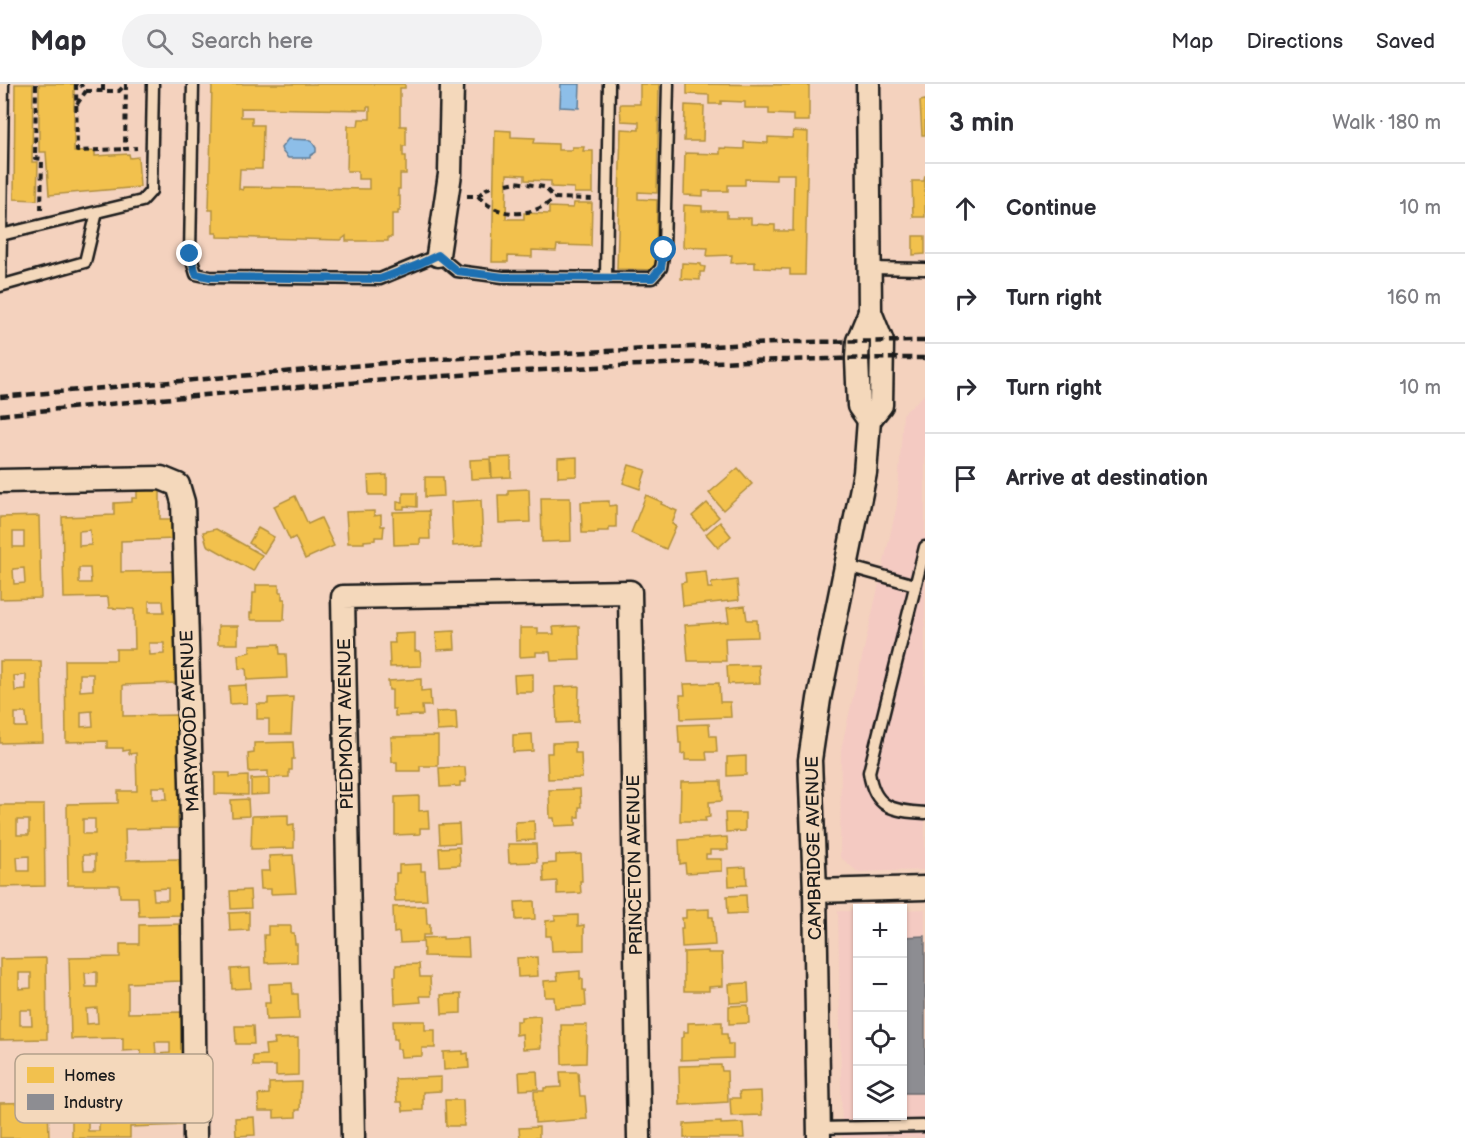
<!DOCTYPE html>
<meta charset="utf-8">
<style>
:root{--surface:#fff;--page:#f2f2f3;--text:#2b2b33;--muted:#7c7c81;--line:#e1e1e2}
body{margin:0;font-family:"Balsamiq Sans",sans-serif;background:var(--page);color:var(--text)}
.controls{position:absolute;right:18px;bottom:18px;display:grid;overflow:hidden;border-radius:0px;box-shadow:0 2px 4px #0004}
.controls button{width:54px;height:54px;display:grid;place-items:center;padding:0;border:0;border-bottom:2px solid var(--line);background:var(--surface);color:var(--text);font:30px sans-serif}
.stop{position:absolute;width:18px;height:18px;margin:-14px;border:4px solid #1f6fb2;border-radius:50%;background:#fff}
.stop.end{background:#1f6fb2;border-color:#fff;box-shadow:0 2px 6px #0008}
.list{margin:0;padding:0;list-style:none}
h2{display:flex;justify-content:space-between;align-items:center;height:78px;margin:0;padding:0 24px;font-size:26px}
h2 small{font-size:20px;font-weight:400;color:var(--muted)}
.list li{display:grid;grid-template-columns:39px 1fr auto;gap:18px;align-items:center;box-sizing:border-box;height:90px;padding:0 24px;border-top:2px solid var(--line)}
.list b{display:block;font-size:22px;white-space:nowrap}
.list em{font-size:20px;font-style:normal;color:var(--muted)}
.icon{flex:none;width:33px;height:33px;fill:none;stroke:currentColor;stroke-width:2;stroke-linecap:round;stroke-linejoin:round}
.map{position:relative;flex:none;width:925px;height:1054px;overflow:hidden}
header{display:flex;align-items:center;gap:36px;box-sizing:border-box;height:84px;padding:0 30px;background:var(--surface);border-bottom:2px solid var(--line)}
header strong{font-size:28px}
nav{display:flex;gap:33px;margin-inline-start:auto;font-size:21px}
.search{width:420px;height:54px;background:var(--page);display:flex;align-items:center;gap:15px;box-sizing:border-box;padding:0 21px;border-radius:33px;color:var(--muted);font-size:22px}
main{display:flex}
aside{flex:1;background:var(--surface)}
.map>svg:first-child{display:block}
</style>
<header>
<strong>Map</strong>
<div class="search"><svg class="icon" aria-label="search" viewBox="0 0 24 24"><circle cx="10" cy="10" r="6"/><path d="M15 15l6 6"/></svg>Search here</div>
<nav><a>Map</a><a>Directions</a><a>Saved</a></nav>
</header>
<main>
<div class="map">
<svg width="925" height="1054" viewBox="0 0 925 1054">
<rect width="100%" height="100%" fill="#f4d2be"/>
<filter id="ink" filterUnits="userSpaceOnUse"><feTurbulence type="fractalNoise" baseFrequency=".0167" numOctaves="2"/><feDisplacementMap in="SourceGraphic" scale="12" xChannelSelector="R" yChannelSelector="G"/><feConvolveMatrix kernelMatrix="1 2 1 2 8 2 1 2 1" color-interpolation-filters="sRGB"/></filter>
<g filter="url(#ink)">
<g fill="#f4cac2">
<path d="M925 310V786L858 788 840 773 841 665 897 421 903 330Z"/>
<path d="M925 825V1054H842L838 827H857L858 1032H902L903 826Z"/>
</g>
<g fill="#8dbee8" stroke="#607d96" stroke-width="1.5">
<path d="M561 0H580L579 24 560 23Z"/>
<path d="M288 55 311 56 316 64V68L310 72V74H288L282 67 281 64Z"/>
</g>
<g fill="#f2c14e" stroke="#b2903f" stroke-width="1.5" fill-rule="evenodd">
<path d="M15 0H33L32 78H38L37 116 14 115Z"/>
<path d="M39 0H74V68L95 67V72L129 70 130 74 138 73 140 103 49 111 46 68H39Z"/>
<path d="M208 0H405V4H400V42H406V62H403V72H406V90H400V105H398V112H400V127H398V130H392V153H388V157H346V152L341 156 217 153V149H213V126H209L212 0ZM367 23H370V35H359L358 42H348L347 87H358V95H369V105L243 103V106L239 105 240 85H262L263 41H252V33H241V24L367 26Z"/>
<path d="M640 0H659L657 109 638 108V115L657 116 656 186 617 185 621 45 639 46V38L621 37 620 22 621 20H640Z"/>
<path d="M687 0 809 1V37H793V31L769 30V24H745V18L721 17V20H709V11L687 10Z"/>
<path d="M925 16V51H922L920 17Z"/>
<path d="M685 21 704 22 703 57H684Z"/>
<path d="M495 46 511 47V53L535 54 534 59 558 60V66H572V63H584L583 67H593V109H574V104L551 103V97L525 96V91L507 90 506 135H524V129L549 130V123L573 124 574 119H592L591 162 557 161 556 167 532 166V173L508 172V178H492Z"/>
<path d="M793 47 808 48 805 191H790V185L755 184V178L731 179 732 171 707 172 708 164 683 163 684 121 702 122V127H727V134H751V140L775 141V147H793L794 90H776V96L745 95V101H728V107H703V112L684 111 685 69 720 70V64L744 65V58L768 59V53L792 54Z"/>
<path d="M925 91V133H913L912 97H924Z"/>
<path d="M913 152H925V170L913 171Z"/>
<path d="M682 179 701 180V182L705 183 704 188H700V196L681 195Z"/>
<path d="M511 373V393L492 394 491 374Z"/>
<path d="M577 373V392L558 393V374Z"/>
<path d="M490 375 491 394 471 395 470 376Z"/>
<path d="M629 381 646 386 640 405 623 399Z"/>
<path d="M738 384 752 400 723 426 709 409Z"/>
<path d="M387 391V411H369L368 392Z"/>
<path d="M425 393H443L444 412 425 413Z"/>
<path d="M137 400 160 403V435H174V455L121 457V488L175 487 177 582H176V599L123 601V632L177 631 180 727H178V744L125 745 126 776 179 775 182 831 139 832 138 813H120L119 801H68L67 720 118 719V707H137L136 669 129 670V666L123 667V664H107V657L66 658 65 576H116V565H135L134 525 109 524 108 513 64 514 62 433 114 431V419L132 418V414H137ZM90 446 91 461 79 462V447ZM79 484H90L91 499H79ZM149 517H163L164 528H149ZM149 559H164V570L150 571ZM80 590H93V606L80 607ZM92 627 93 642 81 643V628ZM152 703H166L167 715H152ZM83 735H95V750H83ZM83 771H95V786H84ZM168 804V816H154L153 805Z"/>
<path d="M529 405 530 438 499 439 498 411H508V406Z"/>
<path d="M403 409H417V423L404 422V425H397V417L403 418Z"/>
<path d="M646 411 662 418 661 420 677 427 672 440 676 442 666 465 631 449Z"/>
<path d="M295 412 308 440 321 434 334 462 305 475 295 453 290 456 274 422Z"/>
<path d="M541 414H570L571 457 542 458Z"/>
<path d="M481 416 483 460 453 462 451 418Z"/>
<path d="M609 417V422L616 421V443H609V447H598V449H582L581 418Z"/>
<path d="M707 419 719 433 704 446 692 432Z"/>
<path d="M374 427V432L381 431V442H384L383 453H375V456L364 457V459H348L346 428Z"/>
<path d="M429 427 430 455H420V460L394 461 393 428Z"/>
<path d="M39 432 41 514 0 515V433ZM13 448H24V463H13ZM24 484 25 499 14 500 13 485Z"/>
<path d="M720 438 731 452 718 464 706 450Z"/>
<path d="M258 444 274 453 264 469 249 459Z"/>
<path d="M216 445 262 471 253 487 207 461 203 448Z"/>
<path d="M706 487 708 504H712L711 499 737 496 739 516 683 522 681 499 686 498 685 489Z"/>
<path d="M256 501H279V508H282V515H285L284 536H252L250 534V529H252L253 509H256Z"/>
<path d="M745 522 747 536H757L758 553 725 554 726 577H688L685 541 729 538 727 524Z"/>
<rect x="218" y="542" width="20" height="18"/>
<path d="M579 542 580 576 551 577 550 568H536V572L520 573V544H538V550H554L553 543Z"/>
<path d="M454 547 455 565 437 566 436 548Z"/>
<path d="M415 549V567H420L421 582 390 583 389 559H395L394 550Z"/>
<path d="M279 560 280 570H286L287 594 247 596 246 584 239 585 238 571 250 568V561Z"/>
<path d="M0 577H41L43 658 0 659ZM26 591V606L15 607 14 592ZM15 629H26L27 643H15Z"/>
<path d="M759 581 760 599 728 600 727 582Z"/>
<path d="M533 590V608H515L514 591Z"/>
<path d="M421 595V607L430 606 431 622H422L423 631 395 632V625H392V606H389L388 597Z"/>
<path d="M719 599 720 618H730L731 633 681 635 680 611H685L684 600Z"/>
<path d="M246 601 247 619 230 620 229 602Z"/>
<path d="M579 602 578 638 557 639 555 603Z"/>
<path d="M293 613 291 650H269V635H257V620H268V614Z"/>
<path d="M456 627 457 646 437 647 436 628Z"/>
<path d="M709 640 710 652H716L717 668H706L707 676H685V669L681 670V659H679L678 641Z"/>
<path d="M532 650 533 667 513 668V651Z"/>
<path d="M438 652V682H420V687H397V678H392L391 653Z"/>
<path d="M293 658 294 675H292V686H289V693L268 694V687L249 688 248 670 254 669V659Z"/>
<path d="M575 658V669H581L582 694 548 695 547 669H552V659Z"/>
<path d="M746 672V691L727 692V673Z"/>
<path d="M459 683H465L466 698H460V702L440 703 439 684Z"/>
<path d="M215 689H230V693L248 692V711L215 710Z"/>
<path d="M269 694V710L251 711V695Z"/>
<path d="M721 697 722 717 709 718 710 733 705 734 706 737H680L681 698Z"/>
<path d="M580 705 581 723H579V733H576V741L555 742 554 734H550L549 706Z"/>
<path d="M419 712V727L428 726 429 744H420V750L395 751V713Z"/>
<path d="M248 715 249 732 232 733 231 716Z"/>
<path d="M0 721H44L45 802 0 803ZM17 736H29V751H17ZM29 772V787H18L17 773Z"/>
<path d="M725 729H745V747L726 748Z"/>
<path d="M288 731V741L294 740V764L251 765 252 732Z"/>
<path d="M534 737 535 756 516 757 515 738Z"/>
<path d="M459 740 460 759 440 760 439 741Z"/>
<path d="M727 753 728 766H710V770H706V775H722V787L686 789 685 779 680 780 679 756Z"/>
<path d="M508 760H536L537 778 509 779Z"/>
<path d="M459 763 460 781 440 782 439 764Z"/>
<path d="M581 770 582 797H580L581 809 557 810V797L544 798 543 780 556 779V771Z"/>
<path d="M293 771 296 809 271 810V805H261L260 787H270L269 772Z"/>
<path d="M421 780V787H425L427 816 395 817 394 800H396V789H399V781Z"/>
<path d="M746 783 747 801 729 802 728 784Z"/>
<path d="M250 806 251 824 231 825 230 807Z"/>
<path d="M746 811 747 829 728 830 727 812Z"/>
<path d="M534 817 535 835 516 836 515 818Z"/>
<path d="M426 822 427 840H430V851H423V858L400 859 399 848 394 849 393 823Z"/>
<path d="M709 825V833H713L715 861 682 863 681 844H683L682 834H686V826Z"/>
<path d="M249 828V846L230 847 229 829Z"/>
<path d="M578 831V842L584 841V866L552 867 551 852H546V837L555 836V832Z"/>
<path d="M182 840 183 881H181V897L128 899V929L181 928 185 1024H183V1041L130 1043V1054H72V1018L123 1017 122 1004H141V966L123 967V954L71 955 69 874 120 873V860H139V841ZM97 888V903H86L85 889ZM97 924 98 939 87 940 86 925ZM155 958H170V969L156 970ZM171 1000V1012H156V1001ZM99 1032V1047H88V1033Z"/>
<path d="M268 842H291V849H294L295 860H297V878L265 879 264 851H268Z"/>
<path d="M443 853V855L468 854 469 873 424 872 423 854Z"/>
<path d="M708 867V869H722L723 902 709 903V907H684V868Z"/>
<path d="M537 873 538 892 518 893 517 874Z"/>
<path d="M46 874 47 955 0 956V875ZM19 889H31V904L19 905ZM20 926H31L32 941H20Z"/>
<path d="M419 880 420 893H430L431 912H420L421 918 395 920 394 892H396V881Z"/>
<path d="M250 884 251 904 232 905 231 885Z"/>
<path d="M580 887V895H583V906H585L586 922 555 924 554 913H545L544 897 558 896 557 889Z"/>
<path d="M292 899 293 910H298L299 935 266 936 265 919H270L269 900Z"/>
<path d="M748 899 749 918 730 919 729 900Z"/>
<path d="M461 910V929L442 930 441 911Z"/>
<path d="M748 921 749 939 729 940V922Z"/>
<path d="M540 932 541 964 523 965 522 950 516 951V937H521V933Z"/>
<path d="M393 937H425V946H435V964H422V972L401 973 400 965H397V955H394Z"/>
<path d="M722 938V950H727L728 960H733V974L681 976V954L684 953V948H688V939Z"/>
<path d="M561 941H587L586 979 562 980Z"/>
<path d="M235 942H253L254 960H236Z"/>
<path d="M298 954V991L276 992V982H253V972L266 971 265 961 275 960 274 955Z"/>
<path d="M463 967V970L468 969 469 984 444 986 443 968Z"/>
<path d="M721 981 722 987H727L728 1018 680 1021 679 982Z"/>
<path d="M537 987 538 1005 520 1006 519 988Z"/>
<path d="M560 988H578L580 1012H585L587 1035 535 1039 534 1007H544V1004L561 1003Z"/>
<path d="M441 993V1007L423 1008V1026L403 1027 402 1018H397L395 995Z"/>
<path d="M301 998 300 1026H296V1033L274 1034V1027H259L258 1011 269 1010V999Z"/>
<path d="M761 1007 762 1031 731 1032 730 1014H740L739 1008Z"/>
<path d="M445 1016H463L464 1042H446Z"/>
<path d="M48 1018 49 1054H0V1019Z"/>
<path d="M254 1033 255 1051 236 1052 235 1034Z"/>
<path d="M721 1038V1040L743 1039 744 1054H684V1040Z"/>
<path d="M539 1043V1054H520L519 1044Z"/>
</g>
<path fill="#8d8d92" stroke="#6b6b6f" stroke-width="1.5" d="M925 852V1009H902V853Z"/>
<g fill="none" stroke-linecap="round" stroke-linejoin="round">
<g stroke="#1c1c1c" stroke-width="15">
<g id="lane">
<path d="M3 0 1 151 142 117 151 107 153 0"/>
<path d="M193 0 190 170 196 190 210 193 380 195 438 171 457 187 503 193 652 194 661 184 664 166 668 0"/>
<path d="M1 151 0 202 85 178 97 128"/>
<path d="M869 184 925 185"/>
<path d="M606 193 609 0"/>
<path d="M925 463 869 688C874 724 892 727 925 729"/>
<path d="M847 482 915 501"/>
<path d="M819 1044 925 1042"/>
</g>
</g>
<g stroke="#1c1c1c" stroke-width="27">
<g id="street">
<path d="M868 0 870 228 882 258 881 321 869 336"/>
<path d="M438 171 450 90 452 0"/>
<path d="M869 336 859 322 857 275 858 257 870 228"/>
<path d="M0 397 161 394 178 401 183 418 192 733 195 1054"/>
<path d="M815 807 925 804"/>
<path d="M353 1054 343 513 630 508 639 1054"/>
<path d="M819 1054 815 807 810 676 819 615 865 389 869 336"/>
</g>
</g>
<g stroke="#1c1c1c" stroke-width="4" stroke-dasharray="6 4.5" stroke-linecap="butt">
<path d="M36 0 35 74 42 75 41 128"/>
<path d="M76 0 77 67 125 65"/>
<path d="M126 0 125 65 137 64"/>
<path d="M86 7H119L126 0"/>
<path d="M103 7V0"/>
<path d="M77 20 86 7 80 0"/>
<path d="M507 100 516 98 544 103 555 114 594 115"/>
<path d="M467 112H478L486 105 494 102"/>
<path d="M478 112C498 135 533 134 555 114"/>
</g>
<use href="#lane" stroke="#f4d8bb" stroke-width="10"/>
<use href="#street" stroke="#f4d8bb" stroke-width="22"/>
<g stroke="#1c1c1c" stroke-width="4.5" stroke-dasharray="9 4.5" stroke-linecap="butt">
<path d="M0 313 420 276 795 258 925 257"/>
<path d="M0 331C307 299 616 275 925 274"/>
</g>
</g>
</g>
<g fill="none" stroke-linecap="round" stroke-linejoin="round" filter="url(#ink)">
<path stroke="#1f6fb2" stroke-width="8" d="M190 170 196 190 210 193 380 195 415 182 438 171 457 187 504 193 652 194 661 184 664 166"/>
</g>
<g text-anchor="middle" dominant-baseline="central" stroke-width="6" stroke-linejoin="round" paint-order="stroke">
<g font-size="18" fill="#1c1c1c" stroke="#f4d8bb">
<text transform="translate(190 637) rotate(-92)">MARYWOOD AVENUE</text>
<text transform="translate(346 640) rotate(-91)">PIEDMONT AVENUE</text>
<text transform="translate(814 764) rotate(-91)">CAMBRIDGE AVENUE</text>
<text transform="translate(635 781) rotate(-91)">PRINCETON AVENUE</text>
</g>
</g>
<rect x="15" y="970" width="198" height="69" rx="9" fill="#f4d8bb" stroke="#b3a08b" stroke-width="1.5"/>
<rect x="27" y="983" width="27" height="16" fill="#f2c14e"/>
<rect x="27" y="1010" width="27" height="16" fill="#8d8d92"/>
<g font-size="16" fill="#1c1c1c">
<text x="64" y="997">Homes</text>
<text x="64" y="1024">Industry</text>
</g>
</svg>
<div class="controls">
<button>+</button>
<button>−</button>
<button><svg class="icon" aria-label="locate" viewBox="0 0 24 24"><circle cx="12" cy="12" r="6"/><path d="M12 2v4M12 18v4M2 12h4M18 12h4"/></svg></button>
<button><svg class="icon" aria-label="layers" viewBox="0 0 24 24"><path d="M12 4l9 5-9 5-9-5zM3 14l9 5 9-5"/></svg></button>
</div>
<div class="stop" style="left:664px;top:166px"></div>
<div class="stop end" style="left:190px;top:170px"></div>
</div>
<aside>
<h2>3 min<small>Walk · 180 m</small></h2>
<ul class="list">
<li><svg class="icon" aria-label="ahead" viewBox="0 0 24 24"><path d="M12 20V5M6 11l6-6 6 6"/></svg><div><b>Continue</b></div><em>10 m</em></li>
<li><svg class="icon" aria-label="right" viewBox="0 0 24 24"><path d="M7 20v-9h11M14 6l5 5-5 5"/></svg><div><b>Turn right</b></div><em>160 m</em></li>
<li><svg class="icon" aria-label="right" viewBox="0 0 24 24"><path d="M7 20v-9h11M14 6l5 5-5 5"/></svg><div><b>Turn right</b></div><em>10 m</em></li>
<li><svg class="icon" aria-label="arrive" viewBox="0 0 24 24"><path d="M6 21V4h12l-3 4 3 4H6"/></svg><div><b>Arrive at destination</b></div></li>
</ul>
</aside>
</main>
